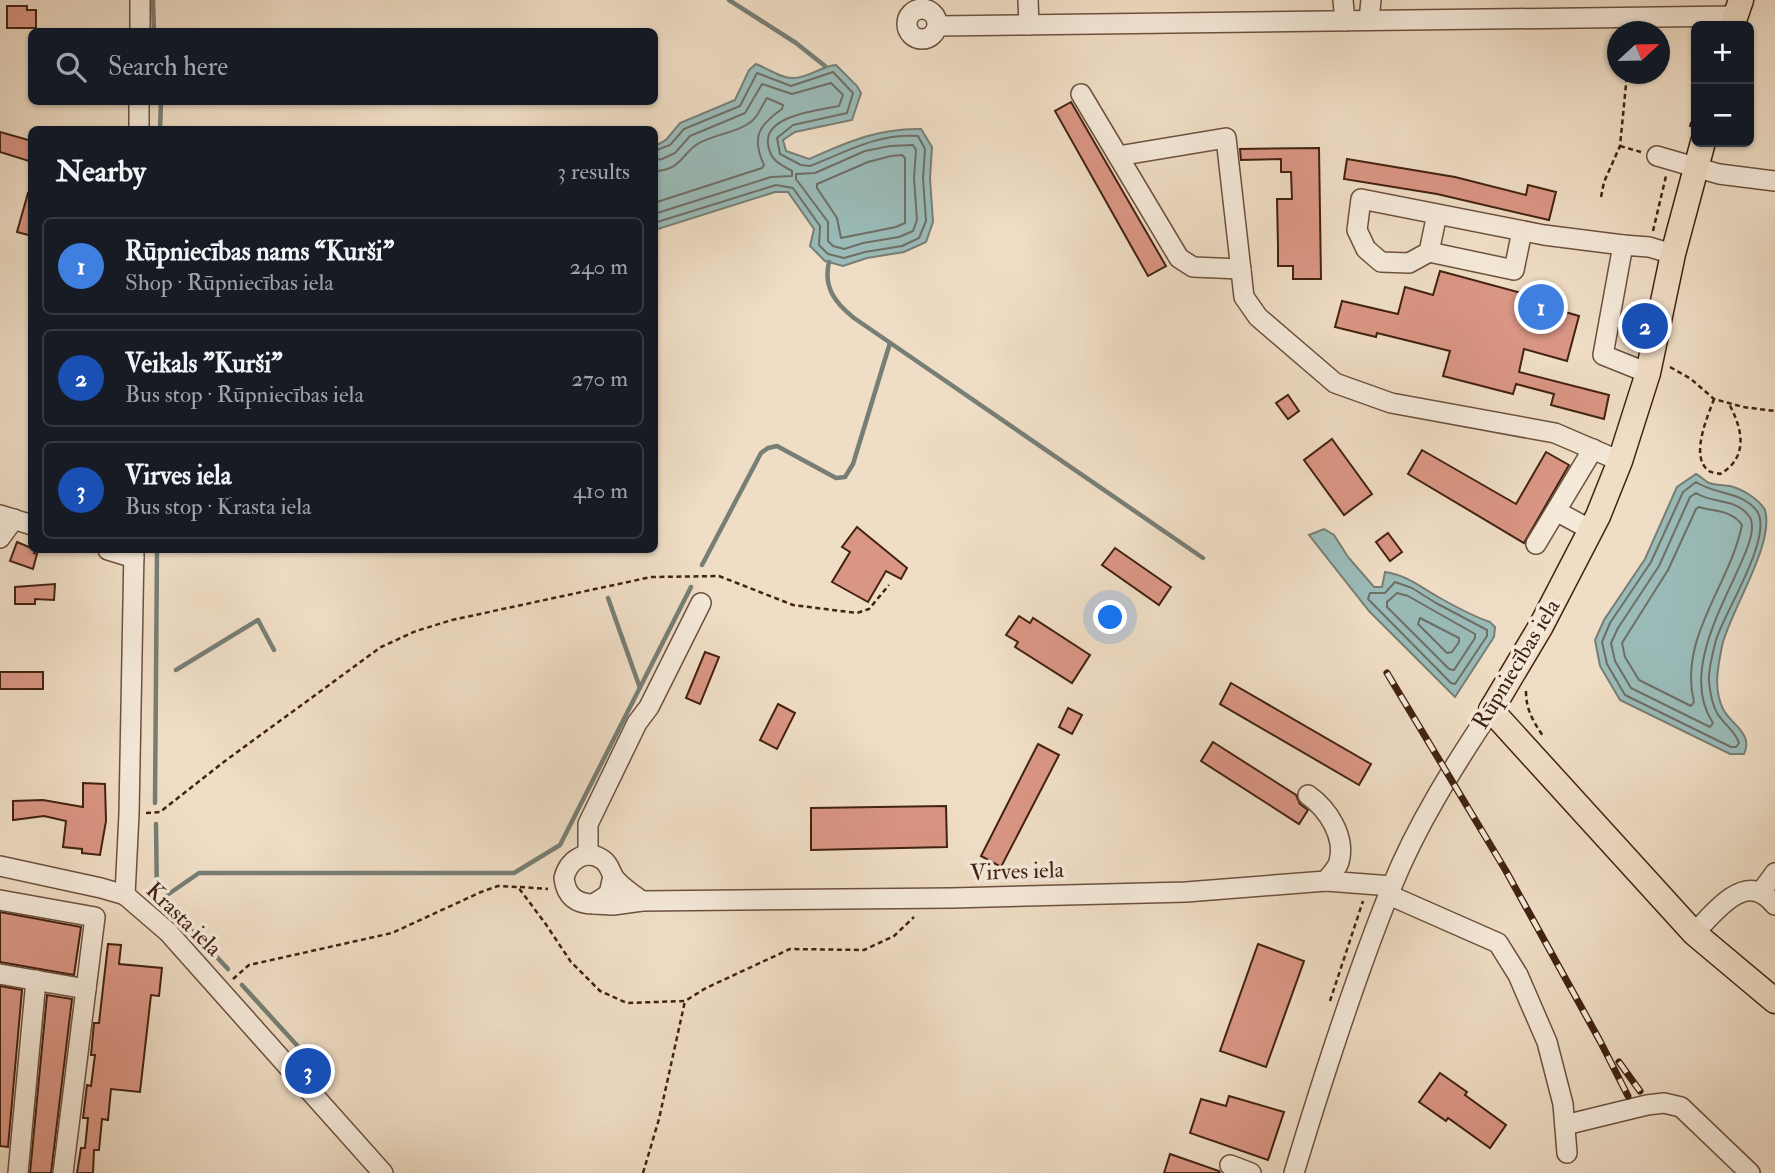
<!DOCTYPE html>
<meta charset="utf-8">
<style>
:root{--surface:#171b24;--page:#20242c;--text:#f1f3f6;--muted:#9ea1a6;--line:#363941;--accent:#c59692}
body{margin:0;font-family:"IM FELL Double Pica",serif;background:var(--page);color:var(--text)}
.controls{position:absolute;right:21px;top:21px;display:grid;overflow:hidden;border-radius:10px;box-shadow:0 2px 5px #0004}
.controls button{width:63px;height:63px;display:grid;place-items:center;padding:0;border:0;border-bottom:2px solid var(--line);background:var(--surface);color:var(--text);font:35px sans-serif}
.compass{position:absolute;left:1607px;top:21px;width:63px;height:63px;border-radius:50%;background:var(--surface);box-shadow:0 2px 5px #0004;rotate:68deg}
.you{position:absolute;left:1111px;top:618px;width:24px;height:24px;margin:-18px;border:5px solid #fff;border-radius:50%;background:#1a73e8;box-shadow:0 0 0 10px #1a73e833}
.badge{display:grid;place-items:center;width:46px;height:46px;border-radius:50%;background:var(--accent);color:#fff;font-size:23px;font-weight:700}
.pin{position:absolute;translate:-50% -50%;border:4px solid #fff;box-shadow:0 2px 7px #0006}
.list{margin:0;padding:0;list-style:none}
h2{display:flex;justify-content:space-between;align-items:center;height:91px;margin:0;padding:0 28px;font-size:30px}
h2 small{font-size:23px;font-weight:400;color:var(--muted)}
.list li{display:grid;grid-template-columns:46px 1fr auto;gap:21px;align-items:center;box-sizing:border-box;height:98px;margin:0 14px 14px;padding:0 14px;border:2px solid var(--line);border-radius:10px}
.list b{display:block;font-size:26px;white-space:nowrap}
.list p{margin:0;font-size:23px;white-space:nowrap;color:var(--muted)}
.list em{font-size:23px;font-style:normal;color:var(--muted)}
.icon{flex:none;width:38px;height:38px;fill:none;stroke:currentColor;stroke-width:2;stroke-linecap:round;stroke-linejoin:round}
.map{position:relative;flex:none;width:1775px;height:1173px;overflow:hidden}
.search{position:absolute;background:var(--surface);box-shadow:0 2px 5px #0004;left:28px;top:28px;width:630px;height:77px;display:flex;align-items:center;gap:18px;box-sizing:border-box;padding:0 24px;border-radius:10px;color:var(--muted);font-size:26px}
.panel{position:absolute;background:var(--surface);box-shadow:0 2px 5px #0004;left:28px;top:126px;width:630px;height:427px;border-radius:10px}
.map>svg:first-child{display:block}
</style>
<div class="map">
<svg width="1775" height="1173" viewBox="0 0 1775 1173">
<rect width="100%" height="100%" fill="#efddc5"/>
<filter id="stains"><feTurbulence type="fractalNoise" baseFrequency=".00286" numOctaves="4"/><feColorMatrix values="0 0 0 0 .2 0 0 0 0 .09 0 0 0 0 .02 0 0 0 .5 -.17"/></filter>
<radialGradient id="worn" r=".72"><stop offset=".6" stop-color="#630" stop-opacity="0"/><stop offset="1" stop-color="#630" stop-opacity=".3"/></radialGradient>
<g fill="#9abbb8" stroke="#777e75" stroke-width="2">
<path d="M756 64C767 68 782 79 793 78 809 78 821 66 836 65L857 86 861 93 852 120 795 132 783 140 786 151 809 159C848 142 878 128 921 129L932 147 930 178 933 222 926 242 904 252 867 258 843 266 825 261 810 246 814 229 788 192H775L655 230V146L666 140 680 123 735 100 749 70Z"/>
<path d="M1696 474C1700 476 1705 481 1709 483 1715 485 1724 485 1730 486 1742 489 1759 499 1765 510 1775 544 1730 611 1722 646 1718 667 1713 688 1723 709 1730 724 1754 733 1744 754H1730L1620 700 1600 666 1595 640 1604 620 1645 559 1677 487Z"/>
<path d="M1324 529 1334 535 1348 557 1374 587H1382L1385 572C1407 575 1422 588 1440 598 1456 607 1472 616 1490 622L1495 627 1494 637 1455 697 1369 611 1309 535Z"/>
</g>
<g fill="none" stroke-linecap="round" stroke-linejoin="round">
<g stroke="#6e6e64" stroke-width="2">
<path d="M913 145 916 150 914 178 917 220 913 231 899 237 863 243 844 249 833 246 828 241V222L796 179V174L815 173 865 151 890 146Z"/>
<path d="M654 151 670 145 684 129 740 106 757 73 791 86 833 72 853 93 847 113 793 125 777 138 780 154 801 165 810 166C846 152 878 133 918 136L925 149 923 178 926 221 919 238 902 246 865 252 844 258 828 254 819 245 820 226 793 188 776 185 654 223"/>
<path d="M891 156 902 155 905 158V223L896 227 841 238 837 218 817 188V184L868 162Z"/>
<path d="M654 160 662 159 675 153 690 136 745 113 762 84 792 94 831 83 843 95 839 106C820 110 764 115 768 144 770 160 779 164 792 171V176L771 177 654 214"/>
<path d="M654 171C680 170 680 157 696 145 712 134 736 134 752 121 759 115 762 105 767 98L783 105 782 109C759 125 751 137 764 165L762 168 654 203"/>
<path d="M1696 482C1715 495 1742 491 1757 511 1774 536 1724 613 1716 640 1713 652 1708 670 1709 682 1710 691 1713 706 1717 713 1724 725 1735 730 1739 743L1736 747H1731L1625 695 1607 664 1602 642 1610 623 1651 562 1683 492Z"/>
<path d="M1696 493C1713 504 1736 498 1749 516 1771 545 1667 654 1713 723L1710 727 1631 688 1615 661 1611 643 1618 628 1659 566 1690 497Z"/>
<path d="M1699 507C1715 512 1732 510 1742 525 1730 585 1678 638 1694 702L1691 706 1639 680 1625 657 1622 643 1668 570 1696 509Z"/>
<path d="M1395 582 1412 588 1436 603 1487 630V636L1455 684 1451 683 1368 599 1370 593H1385Z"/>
<path d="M1397 593 1408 596 1475 634V638L1454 670 1449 669 1387 607V602Z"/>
<path d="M1420 618 1459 638V642L1452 652 1447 653 1418 624Z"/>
</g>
<g stroke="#777e75" stroke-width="4.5">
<path d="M153 0 154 32"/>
<path d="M729 0 796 43 825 66"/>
<path d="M160 130 161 102"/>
<path d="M829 262C823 287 835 303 854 318L1203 558"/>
<path d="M702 565 761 453 768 448 777 446 836 478 845 477 853 464 890 343"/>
<path d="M608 598 640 688"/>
<path d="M176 670 258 620 274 650"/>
<path d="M155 803 157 550"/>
<path d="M156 824 157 902"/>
<path d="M157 902 199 873H514L560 845 691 587"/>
<path d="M157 902 173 910 228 969"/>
<path d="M242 985 303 1052"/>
</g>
</g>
<g fill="#da9684" stroke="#422211" stroke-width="2">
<path d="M7 6H27V10H36V28H7Z"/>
<path d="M1071 102 1166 266 1148 276 1055 111Z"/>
<path d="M0 132 32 141V162L0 152Z"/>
<path d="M1319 148 1321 279H1293V266H1278V246L1277 199H1292L1291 172H1281V159L1241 160 1240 149Z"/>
<path d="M1347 159 1455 177 1526 195 1528 185 1556 192 1549 220 1437 194 1344 179Z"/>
<path d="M28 193 32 194V236L17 232Z"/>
<path d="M1440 271 1529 295 1530 291 1558 298 1555 309 1579 316 1567 361 1524 349 1519 372 1609 395 1604 419 1551 405 1554 394 1516 384 1513 394 1443 376 1450 351 1377 333 1376 337 1335 327 1342 301 1398 314 1405 287 1433 295Z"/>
<path d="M1288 395 1299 411 1288 419 1276 403Z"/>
<path d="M1332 439 1372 494 1344 515 1304 460Z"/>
<path d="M1422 450 1516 504 1546 452 1569 465 1524 543 1408 474Z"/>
<path d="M857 527 907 568 901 579 886 571 868 602 832 582 850 552 842 547Z"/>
<path d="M1388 533 1402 552 1390 561 1376 542Z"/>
<path d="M17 542 36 550 34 553 37 554 33 569 10 561Z"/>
<path d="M1115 548 1171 587 1159 605 1102 565Z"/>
<path d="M55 584 54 600 35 599V604H15V587Z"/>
<path d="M1019 616 1030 623 1033 618 1090 655 1072 683 1015 647 1018 642 1006 635Z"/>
<path d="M705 652 719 657 700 704 686 698Z"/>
<rect x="0" y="672" width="43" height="17"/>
<path d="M1231 683 1371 764 1359 785 1220 704Z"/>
<path d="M778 704 795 713 777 749 760 740Z"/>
<path d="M1068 708 1082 715 1072 734 1059 727Z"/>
<path d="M1213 742 1296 795 1300 804 1308 810 1299 824 1201 761Z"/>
<path d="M1038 744 1059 755 1001 867 981 856Z"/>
<path d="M83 783 105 784 106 821 100 855 82 853V849L63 847 66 821 44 816 13 820V801L43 800 83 807Z"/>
<path d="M946 806 947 847 811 850V808Z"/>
<path d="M0 912 81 927 74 975 0 962Z"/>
<path d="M108 944 121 945 119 964 162 968 159 996 151 995 140 1092 111 1089 108 1120 102 1119 99 1150H94L93 1173H77L81 1148H85L88 1118H83L87 1085 91 1086 95 1055H91L94 1023H99Z"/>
<path d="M1258 944 1304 961 1266 1067 1220 1051Z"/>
<path d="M0 986 22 990 8 1147 0 1146Z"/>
<path d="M47 995 72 999 51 1173H30Z"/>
<path d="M1440 1073 1467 1092 1465 1095 1506 1125 1490 1148 1448 1118 1446 1121 1419 1102Z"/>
<path d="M1229 1096 1284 1112 1268 1160 1190 1133 1201 1099 1226 1106Z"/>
<path d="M1170 1154 1219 1171 1220 1173H1164Z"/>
</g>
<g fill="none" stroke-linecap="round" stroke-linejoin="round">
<g stroke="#6d513e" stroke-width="22">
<g id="minor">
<path d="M1028 0 1029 25"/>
<path d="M1343 0 1345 21"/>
<circle cx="922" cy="24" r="15"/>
<path d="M1369 20 1371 0"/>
<path d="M938 26 1735 16"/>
<path d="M140 32V0"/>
<path d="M1081 94 1179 258 1193 267 1241 269"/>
<path d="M139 130V102"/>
<path d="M1118 156 1226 138 1244 297 1258 317 1335 383 1391 403 1555 433 1620 461"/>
<path d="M1657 156 1719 174 1775 181"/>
<path d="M1437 214 1429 252 1409 263 1381 262 1366 249 1357 230 1361 199 1544 235 1623 245"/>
<path d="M1429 252 1514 270 1522 231"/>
<path d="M1648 373 1603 355 1623 245 1649 247 1673 254"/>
<path d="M1556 511 1591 530"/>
<path d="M0 515 32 525"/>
<path d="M0 538 14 519"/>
<path d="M1536 544 1593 449"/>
<path d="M108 550 134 558"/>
<path d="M1308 795C1328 809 1346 837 1339 862 1337 869 1330 875 1326 881"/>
<path d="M588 855V824L637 723 649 707 701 603"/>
<path d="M0 866 101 888 125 895 168 932 383 1173"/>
<path d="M613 876 609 894 594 904C576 904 566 896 564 878 568 861 586 847 603 860 610 865 610 872 615 879 623 888 632 894 642 901"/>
<path d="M1761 892 1775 873"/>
<path d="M125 895 129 814 134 550"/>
<path d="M1389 895 1498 943 1518 975 1547 1042 1563 1104 1567 1153"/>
<path d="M0 900 95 917 86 989 0 974"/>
<path d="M594 904 613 905 642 901 952 898 1186 892 1326 881 1392 886"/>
<path d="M1694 933C1710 918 1738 879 1762 894 1767 896 1771 901 1775 905"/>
<path d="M1565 1125 1647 1105 1664 1103 1681 1107 1750 1173"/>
<path d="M1230 1165 1251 1173"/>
<path d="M18 1173 36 980"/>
<path d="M63 1173 86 989"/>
<path d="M1294 1173C1323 1077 1354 980 1392 886 1417 824 1454 766 1491 710"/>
</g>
</g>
<g stroke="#422211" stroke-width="27">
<g id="major">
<path d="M1732 26 1741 0"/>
<path d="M1703 142 1673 254 1648 373 1620 461 1598 516 1541 626 1491 710 1694 933 1775 1001"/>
</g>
</g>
<g stroke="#422211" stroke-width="2.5" stroke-dasharray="5 3.5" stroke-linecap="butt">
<path d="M1690 127 1696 106"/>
<path d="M1620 146 1641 152"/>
<path d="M1601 197 1604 182 1620 146 1627 74"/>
<path d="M1653 231 1666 176"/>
<path d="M1670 367 1691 379 1714 399 1743 407 1775 411"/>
<path d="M1714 399C1708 416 1689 457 1709 471 1712 473 1717 473 1720 474 1750 457 1742 427 1728 402"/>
<path d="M1526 691C1526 710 1533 721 1543 736"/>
<path d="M146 813 160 812 225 761 381 647 416 631 452 620 651 577 719 576 793 605 857 613 869 609 889 585"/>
<path d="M520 887 548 889"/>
<path d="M233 979 249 965 392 933 481 892 498 886 518 887 545 923 571 962 600 991 627 1003 685 1001 706 988 790 949 864 950 894 936 914 917"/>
<path d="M1330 1001 1363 901"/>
<path d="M643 1173 659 1119 685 1001"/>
</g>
<use href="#minor" stroke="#f5e9d9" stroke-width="19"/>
<use href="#major" stroke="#efddc5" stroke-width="24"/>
<g stroke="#422211" stroke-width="7">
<g id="rail">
<path d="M1387 673 1506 871 1600 1041 1628 1096"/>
<path d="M1619 1062 1640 1091"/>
</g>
</g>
<use href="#rail" stroke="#f5e9d9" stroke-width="4.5" stroke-dasharray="13" stroke-linecap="butt"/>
</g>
<g text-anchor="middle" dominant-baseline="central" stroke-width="7" stroke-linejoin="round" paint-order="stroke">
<g font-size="23" fill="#422211" stroke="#f5e9d9">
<text transform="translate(1516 664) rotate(-59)">Rūpniecības iela</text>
<text transform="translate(1017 871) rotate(-2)">Virves iela</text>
<text transform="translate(184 919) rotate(44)">Krasta iela</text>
</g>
</g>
<rect width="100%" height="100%" filter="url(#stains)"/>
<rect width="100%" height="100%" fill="url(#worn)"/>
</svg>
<div class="controls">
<button>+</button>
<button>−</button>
</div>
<svg class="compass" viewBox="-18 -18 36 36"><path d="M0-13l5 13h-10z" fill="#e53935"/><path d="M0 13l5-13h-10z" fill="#9ea1a6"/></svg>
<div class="you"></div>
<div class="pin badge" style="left:1541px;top:307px;background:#3f7fe0">1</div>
<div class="pin badge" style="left:1645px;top:326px;background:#1a4fb4">2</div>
<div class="pin badge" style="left:308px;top:1071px;background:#1a4fb4">3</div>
<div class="search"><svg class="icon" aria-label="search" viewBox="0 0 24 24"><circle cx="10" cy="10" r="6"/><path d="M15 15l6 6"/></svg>Search here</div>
<section class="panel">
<h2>Nearby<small>3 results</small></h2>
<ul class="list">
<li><span class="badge" style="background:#3f7fe0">1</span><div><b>Rūpniecības nams “Kurši”</b><p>Shop · Rūpniecības iela</p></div><em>240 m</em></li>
<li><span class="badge" style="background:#1a4fb4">2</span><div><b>Veikals &quot;Kurši&quot;</b><p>Bus stop · Rūpniecības iela</p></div><em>270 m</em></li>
<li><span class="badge" style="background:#1a4fb4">3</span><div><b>Virves iela</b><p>Bus stop · Krasta iela</p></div><em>410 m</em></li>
</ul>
</section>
</div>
